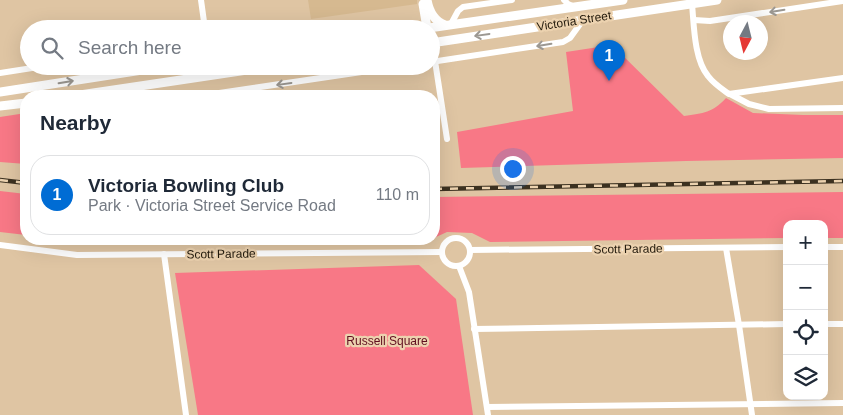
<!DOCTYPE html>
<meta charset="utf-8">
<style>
:root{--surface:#fff;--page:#f6f6f7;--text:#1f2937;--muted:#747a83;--line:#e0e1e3;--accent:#006cd4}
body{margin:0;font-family:Arial,sans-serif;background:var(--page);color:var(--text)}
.controls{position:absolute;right:15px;bottom:15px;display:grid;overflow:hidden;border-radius:10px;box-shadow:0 5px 20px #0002}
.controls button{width:45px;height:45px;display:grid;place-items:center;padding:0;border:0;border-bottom:1px solid var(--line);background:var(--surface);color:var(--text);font:25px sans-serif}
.compass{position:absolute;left:723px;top:15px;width:45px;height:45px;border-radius:50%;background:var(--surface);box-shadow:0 5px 20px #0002;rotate:187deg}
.you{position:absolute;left:512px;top:168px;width:18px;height:18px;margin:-12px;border:4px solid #fff;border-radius:50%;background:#1a73e8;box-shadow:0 0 0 8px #1a73e833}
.badge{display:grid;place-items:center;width:32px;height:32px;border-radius:50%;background:var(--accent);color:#fff;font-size:16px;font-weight:700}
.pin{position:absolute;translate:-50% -41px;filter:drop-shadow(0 1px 2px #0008)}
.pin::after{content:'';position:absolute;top:26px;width:18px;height:15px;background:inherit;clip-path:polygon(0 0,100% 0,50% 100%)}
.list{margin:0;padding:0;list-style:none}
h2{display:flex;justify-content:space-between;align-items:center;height:65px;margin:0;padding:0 20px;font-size:21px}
h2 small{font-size:16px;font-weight:400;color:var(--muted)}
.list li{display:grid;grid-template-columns:32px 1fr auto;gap:15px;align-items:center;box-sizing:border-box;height:80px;margin:0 10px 10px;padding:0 10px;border:1px solid var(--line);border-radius:20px}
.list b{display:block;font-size:19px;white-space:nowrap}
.list p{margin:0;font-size:16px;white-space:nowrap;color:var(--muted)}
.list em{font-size:16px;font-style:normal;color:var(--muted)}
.icon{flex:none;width:28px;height:28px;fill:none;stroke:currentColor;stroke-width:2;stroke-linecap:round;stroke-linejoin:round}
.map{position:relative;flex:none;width:843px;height:415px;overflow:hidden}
.search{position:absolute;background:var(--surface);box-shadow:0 5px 20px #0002;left:20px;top:20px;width:420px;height:55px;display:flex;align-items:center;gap:12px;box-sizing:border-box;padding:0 18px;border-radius:28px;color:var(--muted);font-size:19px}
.panel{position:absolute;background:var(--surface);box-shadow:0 5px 20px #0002;left:20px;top:90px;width:420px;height:155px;border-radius:20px}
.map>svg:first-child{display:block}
</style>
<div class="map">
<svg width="843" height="415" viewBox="0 0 843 415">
<rect width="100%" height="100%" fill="#dfc5a3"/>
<path fill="#d6b990" d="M308 0H417V4L311 19Z"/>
<g fill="#f87886">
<path d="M612 45 684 116C704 113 712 113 726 98L753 113 803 115H843V158L686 161 461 168 457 132 573 111 566 52Z"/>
<path d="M26 113V164L0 162V117Z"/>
<path d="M434 127H435L439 171H434Z"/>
<path d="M0 191 26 194V235L0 232Z"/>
<path d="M843 192V238H824V224H787V238L490 242 472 233 447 232 434 238V197Z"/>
<path d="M63 239H431L426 241 252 245 103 243Z"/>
<path d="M419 265 456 299 473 415H198L175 273Z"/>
</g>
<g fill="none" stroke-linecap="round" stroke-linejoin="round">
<g stroke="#fff" stroke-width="6">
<path d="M201 0 205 29"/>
<path d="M564 0 568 4 575 7"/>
<path d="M692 4C694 25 694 59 708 76 714 84 722 89 729 94L843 78"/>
<path d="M694 20 710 21 843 1"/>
<path d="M451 24 458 11 463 7 512 0"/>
<path d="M435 61 447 139"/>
<path d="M431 62 563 42 570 38 583 20"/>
<path d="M98 66 100 77"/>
<path d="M0 73 45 66"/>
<path d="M730 94 749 104 769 109 843 108"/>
<path d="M199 96 402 66"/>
<circle cx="456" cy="252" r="14"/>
<path d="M0 245 77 255 442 252"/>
<path d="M824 247H843"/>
<path d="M726 248 739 325 752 415"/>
<path d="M470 250 787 247"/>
<path d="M164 254 186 415"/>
<path d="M459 266 469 292 488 415"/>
<path d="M824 324H843"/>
<path d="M474 329 787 324"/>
<path d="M487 407 843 403"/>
</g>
<g stroke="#fff" stroke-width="9">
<path d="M427 0C429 11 434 21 445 25"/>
<path d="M423 4 427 28"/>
<path d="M422 29 623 0"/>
<path d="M431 43 717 0"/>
<path d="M0 92 168 66"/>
<path d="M73 96 274 66"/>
<path d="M0 106 26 103"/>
</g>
<g stroke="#3c3120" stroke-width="4.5">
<g id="rail">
<path d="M0 180 26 183"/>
<path d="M434 189 843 181"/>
</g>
</g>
<use href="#rail" stroke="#ecd2af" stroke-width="2.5" stroke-dasharray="8" stroke-linecap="butt"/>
</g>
<defs><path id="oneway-shaft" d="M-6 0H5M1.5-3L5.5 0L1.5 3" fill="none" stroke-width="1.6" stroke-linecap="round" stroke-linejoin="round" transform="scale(1.25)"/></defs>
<g stroke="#9c9892">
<use href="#oneway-shaft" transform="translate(777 11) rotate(171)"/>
<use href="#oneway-shaft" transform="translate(482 35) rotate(172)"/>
<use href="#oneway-shaft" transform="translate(544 45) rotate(171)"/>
<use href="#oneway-shaft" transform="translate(66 82) rotate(-9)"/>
<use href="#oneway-shaft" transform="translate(284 84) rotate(172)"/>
</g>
<g text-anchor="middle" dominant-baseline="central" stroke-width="4.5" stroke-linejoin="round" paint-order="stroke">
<g font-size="12" fill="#231a0c" stroke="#ecd2af">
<text transform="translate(574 21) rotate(-9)">Victoria Street</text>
<text transform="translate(628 249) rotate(-1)">Scott Parade</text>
<text transform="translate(221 254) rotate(-1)">Scott Parade</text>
</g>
<g font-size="12" fill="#600f20" stroke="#ecd2af">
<text x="387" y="341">Russell Square</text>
</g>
</g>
</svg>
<div class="controls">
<button>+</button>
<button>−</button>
<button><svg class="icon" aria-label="locate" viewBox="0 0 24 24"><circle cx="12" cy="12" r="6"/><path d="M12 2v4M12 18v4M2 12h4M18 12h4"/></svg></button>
<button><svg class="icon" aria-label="layers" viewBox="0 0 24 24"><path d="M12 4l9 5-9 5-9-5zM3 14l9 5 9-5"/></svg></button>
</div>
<svg class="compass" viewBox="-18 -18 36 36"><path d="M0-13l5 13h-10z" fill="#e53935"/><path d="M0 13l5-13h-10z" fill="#747a83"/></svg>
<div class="you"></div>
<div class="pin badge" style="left:609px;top:81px">1</div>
<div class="search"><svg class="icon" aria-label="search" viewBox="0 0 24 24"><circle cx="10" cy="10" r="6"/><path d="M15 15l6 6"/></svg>Search here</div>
<section class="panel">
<h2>Nearby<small></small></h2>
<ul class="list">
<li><span class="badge">1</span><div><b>Victoria Bowling Club</b><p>Park · Victoria Street Service Road</p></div><em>110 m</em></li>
</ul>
</section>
</div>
